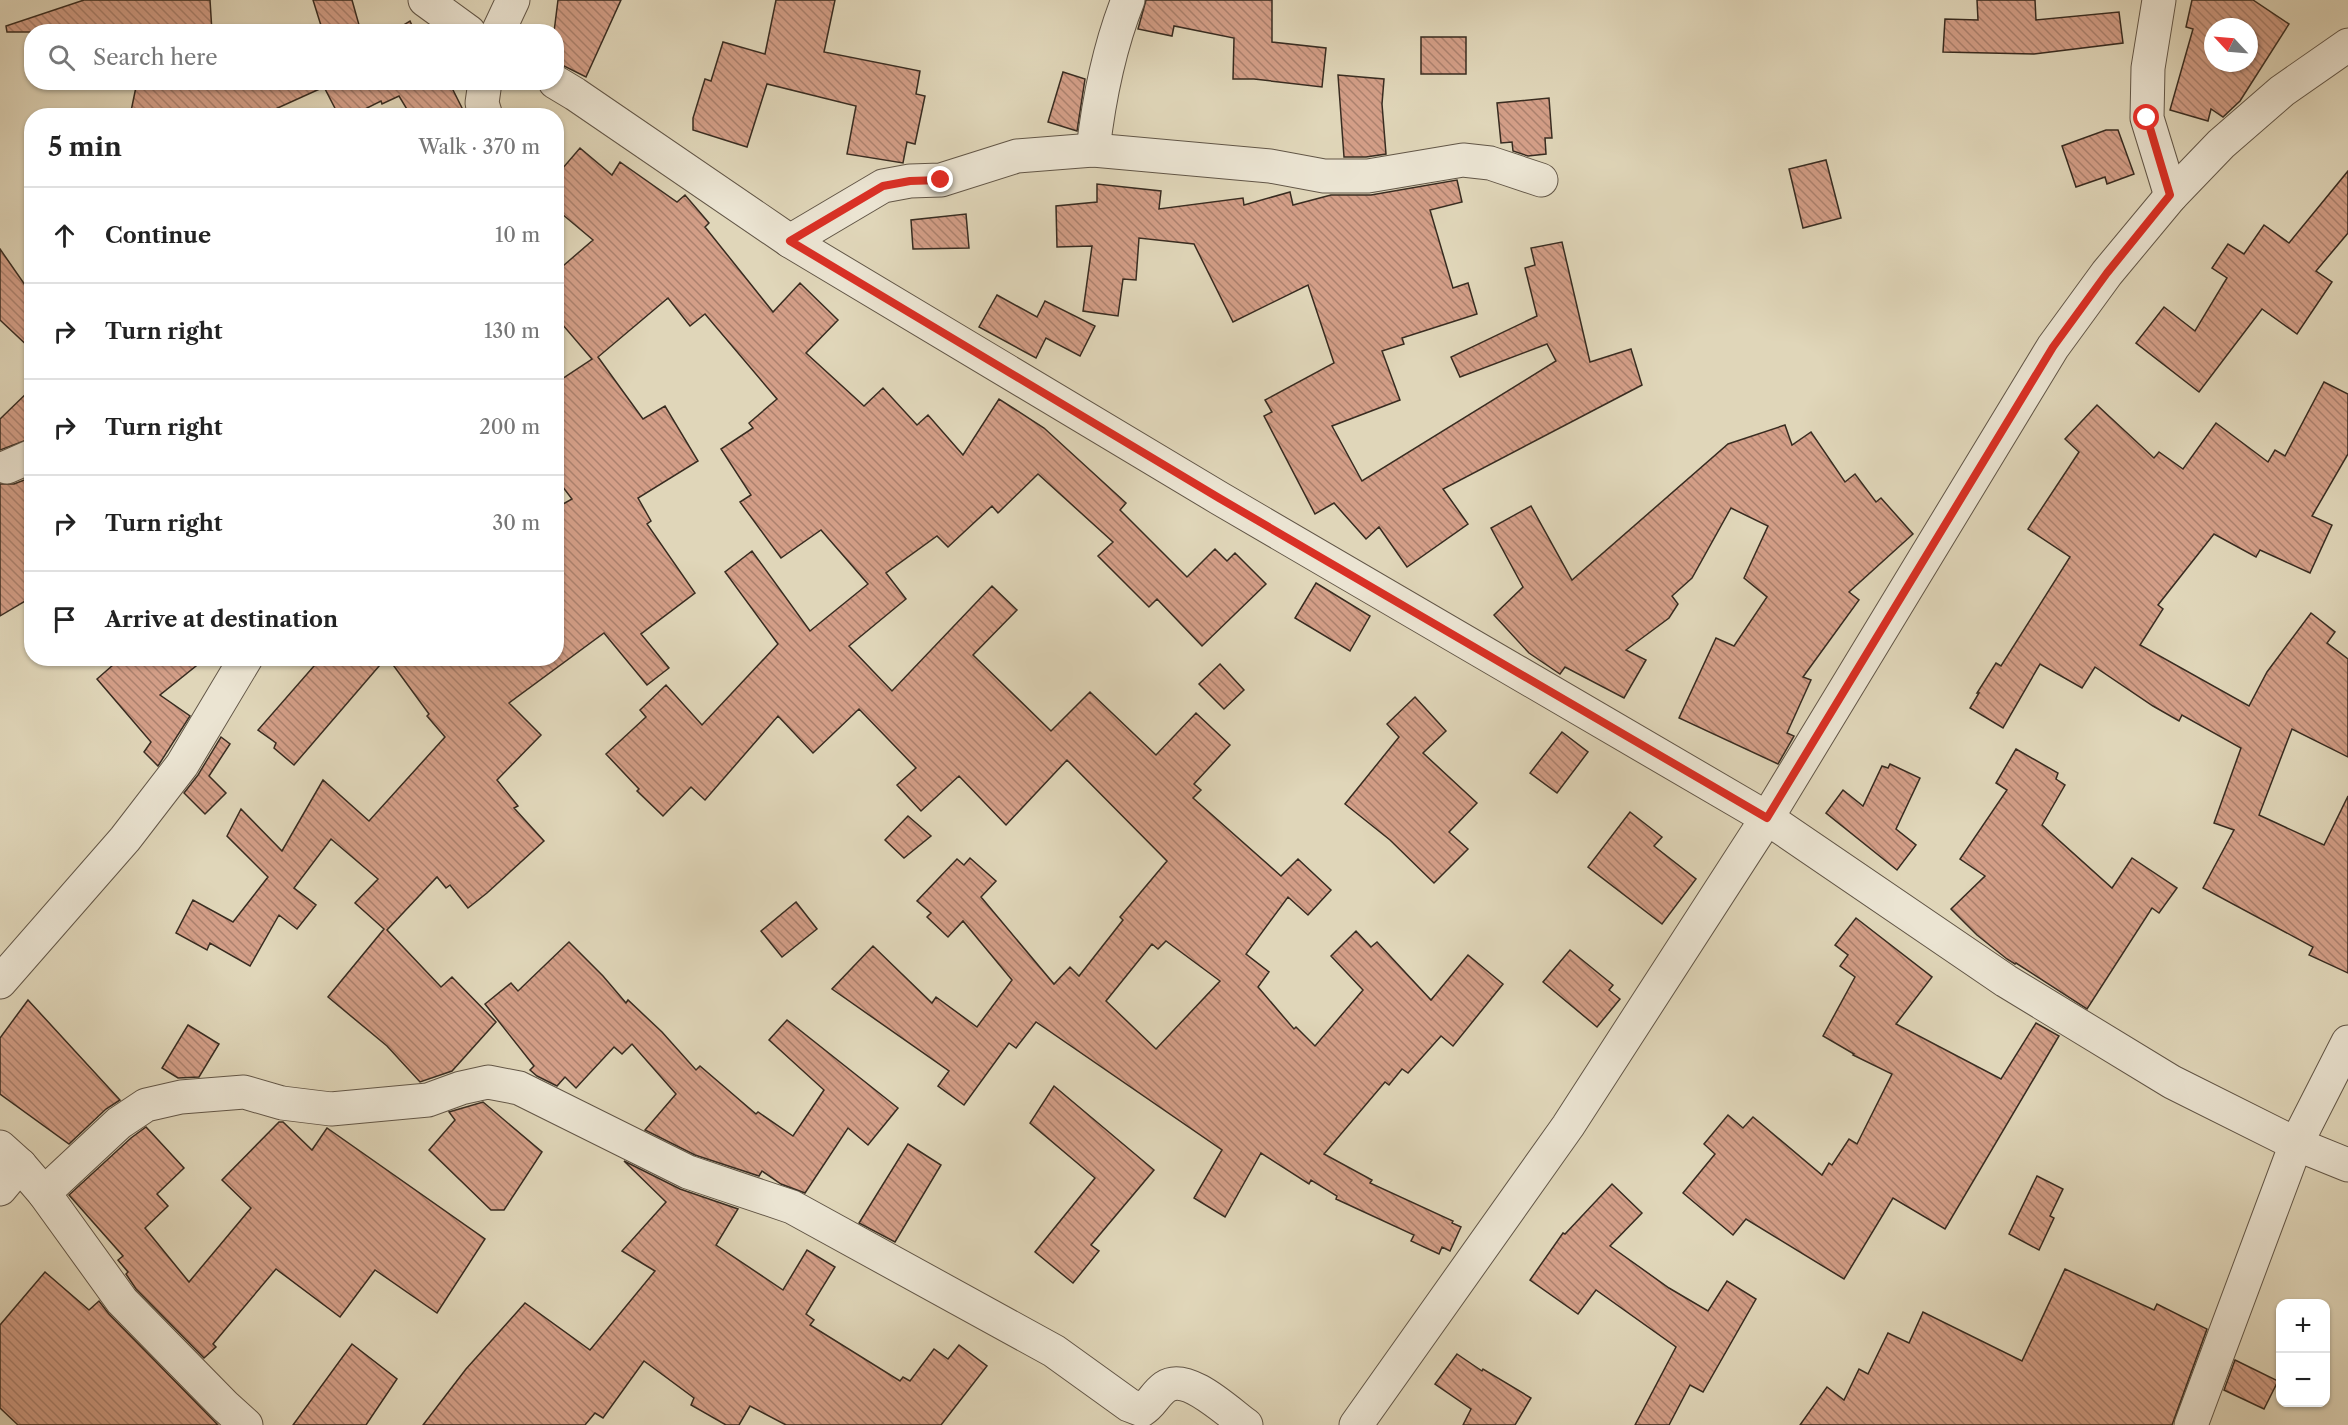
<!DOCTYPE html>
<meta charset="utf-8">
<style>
:root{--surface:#fff;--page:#f6f6f6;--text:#222;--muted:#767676;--line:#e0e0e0}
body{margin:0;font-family:"Libre Caslon Text",serif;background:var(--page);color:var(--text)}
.controls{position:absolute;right:18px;bottom:18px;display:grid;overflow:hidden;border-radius:12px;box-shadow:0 2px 4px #0004}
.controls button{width:54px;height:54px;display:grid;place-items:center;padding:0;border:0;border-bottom:2px solid var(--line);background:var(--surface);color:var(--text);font:30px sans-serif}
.compass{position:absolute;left:2204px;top:18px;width:54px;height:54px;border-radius:50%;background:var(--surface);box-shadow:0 2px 4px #0004;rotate:296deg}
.stop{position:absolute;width:18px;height:18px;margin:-14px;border:4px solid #d93025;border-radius:50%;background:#fff}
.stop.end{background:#d93025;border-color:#fff;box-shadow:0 2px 6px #0008}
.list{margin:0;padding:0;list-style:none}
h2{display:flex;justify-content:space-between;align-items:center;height:78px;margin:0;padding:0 24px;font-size:26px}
h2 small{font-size:20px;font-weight:400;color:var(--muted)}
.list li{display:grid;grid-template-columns:39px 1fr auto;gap:18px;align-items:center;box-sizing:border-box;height:96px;padding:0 24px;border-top:2px solid var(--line)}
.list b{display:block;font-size:22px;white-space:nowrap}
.list em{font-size:20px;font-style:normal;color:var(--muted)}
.icon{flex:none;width:33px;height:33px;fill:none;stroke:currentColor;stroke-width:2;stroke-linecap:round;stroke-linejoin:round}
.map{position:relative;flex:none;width:2348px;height:1425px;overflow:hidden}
.search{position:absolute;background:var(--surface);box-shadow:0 2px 4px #0004;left:24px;top:24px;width:540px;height:66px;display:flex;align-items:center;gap:15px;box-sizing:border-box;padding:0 21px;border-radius:24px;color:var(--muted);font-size:22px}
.panel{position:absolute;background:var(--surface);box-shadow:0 2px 4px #0004;left:24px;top:108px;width:540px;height:558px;border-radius:24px}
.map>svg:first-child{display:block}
</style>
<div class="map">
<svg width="2348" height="1425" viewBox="0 0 2348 1425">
<defs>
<pattern id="building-back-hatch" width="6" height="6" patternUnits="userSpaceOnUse" patternTransform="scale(1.5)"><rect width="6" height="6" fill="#d39e87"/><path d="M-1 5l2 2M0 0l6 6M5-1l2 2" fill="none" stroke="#ac816e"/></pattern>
</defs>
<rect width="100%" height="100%" fill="#e0d6b9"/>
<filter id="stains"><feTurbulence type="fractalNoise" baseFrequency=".00333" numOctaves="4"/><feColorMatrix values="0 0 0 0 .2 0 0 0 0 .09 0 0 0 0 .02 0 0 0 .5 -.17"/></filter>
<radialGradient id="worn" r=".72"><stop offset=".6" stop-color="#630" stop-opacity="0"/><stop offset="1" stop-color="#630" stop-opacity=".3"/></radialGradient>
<g fill="url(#building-back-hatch)" stroke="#382c21" stroke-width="1.5" fill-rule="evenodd">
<path d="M84 0H210L212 32H7L6 26Z"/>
<path d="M313 0H352L361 32H323Z"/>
<path d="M558 0H621L586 77 556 62V32H554Z"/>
<path d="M776 0H835L824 52 920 71 916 94 925 96 915 144 907 142 903 163 847 154 856 106 767 84 747 147 693 130V118L705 79 711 81 723 42 765 54Z"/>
<path d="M1146 0H1272V42L1326 48 1322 87 1254 79H1233L1234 38 1174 26 1172 36 1138 29Z"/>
<path d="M1977 0H2035L2036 20 2119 12 2123 43 2034 54 1943 52 1945 19 1978 20Z"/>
<path d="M2192 0H2253L2289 24 2240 101 2223 117 2211 109 2208 121 2170 110 2193 29 2186 27ZM2213 27H2249V63H2213Z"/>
<path d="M410 21 415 32H392Z"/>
<rect x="1421" y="37" width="45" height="37"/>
<path d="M1063 72 1085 79 1077 131 1048 122Z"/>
<path d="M1338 75 1384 79 1382 104 1386 154 1366 157H1344Z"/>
<path d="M137 82H449L466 116H411L399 96 382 104 381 101 351 116H339L324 87 260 116H130Z"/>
<path d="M1549 98 1552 138H1545L1546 154 1528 156 1513 151 1512 142 1501 143 1497 103Z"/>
<path d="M2106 130H2118L2134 174 2107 184 2105 177 2076 187 2062 146Z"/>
<path d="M580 148 612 175 620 162 677 202 685 195 709 223 705 227 773 312 800 283 838 320 806 353 864 406 883 388 917 425 928 415 963 455 999 399 1044 428 1126 503 1120 510 1187 577 1215 549 1227 561 1235 553 1266 584 1202 646 1157 599 1149 607 1098 556 1113 542 1038 474 998 513 992 506 948 547 937 536 886 573 906 599 849 646 892 691 992 586 1017 610 973 655 1051 731 1090 692 1156 755 1196 713 1230 745 1194 784 1201 790 1193 798 1281 876 1298 859 1331 890 1308 915 1288 897 1246 954 1269 972 1258 987 1294 1029 1296 1027 1315 1046 1363 990 1331 956 1356 931 1371 947 1377 942 1431 1000 1468 955 1503 984 1453 1046 1441 1036 1408 1073 1402 1069 1389 1085 1385 1082 1324 1154 1372 1180 1370 1183 1453 1221 1452 1223 1461 1227 1450 1251 1442 1247 1439 1254 1411 1241 1414 1235 1336 1199 1337 1196 1311 1180 1309 1184 1261 1153 1225 1217 1194 1198 1222 1150 1036 1022 1016 1048 1009 1043 964 1105 938 1086 949 1071 832 989 873 946 932 1003 936 997 977 1027 1012 980 963 921 948 937 927 917 931 913 917 901 957 859 964 865 970 858 996 881 981 897 1054 984 1070 967 1079 976 1123 920 1120 917 1167 861 1067 760 1006 825 959 776 921 811 897 785 916 768 859 709 813 753 778 716 705 800 691 787 663 816 637 791 639 789 606 754 646 717 640 710 666 685 702 725 778 644 725 572 752 551 810 631 868 584 821 530 781 558 740 502 751 495 721 449 753 428 749 423 777 399 705 314 690 326 668 298 598 357 643 419 665 406 698 461 638 498 651 521 647 524 695 593 641 634 669 668 647 685 604 633 509 703 541 735 497 780 518 806 514 808 544 841 487 893 468 908 450 885 446 888 437 877 387 930 441 987 452 977 496 1022 452 1071 420 1082 387 1046 328 997 384 929 355 903 378 879 331 839 294 888 316 905 297 929 279 915 250 966 210 943 207 950 176 933 193 900 233 922 268 877 227 836 241 809 282 851 323 780 369 821 445 737 427 716 429 714 388 658H556V508L572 499 556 478V383L592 359 556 317V272L593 240 556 209V176ZM1166 941 1220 981 1156 1049 1106 1001 1152 944 1158 949Z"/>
<path d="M1826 160 1841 218 1803 228 1789 169Z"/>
<path d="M2348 171V233L2316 271 2332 282 2297 334 2262 309 2199 392 2136 343 2164 307 2195 331 2227 278 2212 268 2228 244 2244 254 2264 225 2289 243Z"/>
<path d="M1457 180 1462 202 1430 210 1453 288 1468 283 1477 314 1402 338 1404 344 1382 351 1400 400 1332 426 1362 481 1556 361 1547 344 1460 377 1451 357 1537 316 1525 268 1535 265 1531 248 1562 242 1590 362 1631 349 1642 385 1443 489 1468 524 1407 567 1379 527 1366 539 1334 503 1315 514 1264 416 1272 412 1265 400 1334 363 1308 285 1233 322 1194 244 1139 238 1136 280 1123 279 1118 316 1083 311 1092 246 1057 247 1056 206 1097 202V184L1161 191 1159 209 1243 198 1244 205 1290 192 1293 205 1331 195H1371Z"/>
<path d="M966 214 969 248 913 249 911 220Z"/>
<path d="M0 249 32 295V350L0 320Z"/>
<path d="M997 295 1037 317 1045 301 1095 326 1080 356 1046 338 1036 358 979 327Z"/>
<path d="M2324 382 2348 394V454L2312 516 2332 525 2310 573 2260 550 2256 557 2214 534 2158 605 2163 609 2140 645 2249 706 2267 672 2311 613 2335 632 2327 643 2348 659V757L2292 729 2259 815 2324 845 2348 796V973L2309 955 2313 947 2203 888 2234 830 2214 823 2241 748 2182 715 2179 721 2153 706 2095 667 2082 688 2040 664 2003 728 1970 708 1979 693H1977L1996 663 2001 666 2070 557 2028 529 2079 452 2065 439 2097 405 2154 458 2159 452 2183 469 2216 423 2268 462 2275 450 2285 456Z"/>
<path d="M32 388V438L0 450V419Z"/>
<path d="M1785 425 1792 445 1811 432 1845 482 1855 474 1876 502 1881 498 1913 534 1849 592 1859 600 1803 677 1811 680 1787 733 1794 736 1778 764 1679 718 1716 638 1734 646 1767 597 1744 578 1768 526 1731 508 1692 578 1672 596 1678 604 1669 618 1626 650 1646 660 1624 698 1565 667 1560 674 1529 653 1494 615 1523 587 1491 528 1531 506 1572 580 1728 444Z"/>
<path d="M32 477V597L0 616V484H14Z"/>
<path d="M1316 583 1370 616 1350 651 1295 618Z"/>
<path d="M121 658H206L160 695 190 716 158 766 144 752 151 742 97 679Z"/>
<path d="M321 658H386L294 765 274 748 276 743 258 730Z"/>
<path d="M1220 664 1244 690 1224 709 1199 684Z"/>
<path d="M1415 697 1446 731 1423 753 1477 803 1449 832 1468 849 1434 883 1390 840 1345 804 1399 737 1387 724Z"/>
<path d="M1562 732 1588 752 1557 793 1530 773Z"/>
<path d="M221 737 230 744 209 776 226 793 205 814 184 793 198 775Z"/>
<path d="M2016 749 2058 773 2056 779 2065 785 2042 825 2112 888 2132 858 2177 888 2159 913 2152 908 2087 1009 2016 963 2015 964 2007 959 1977 935 1951 909 1985 876 1960 859 2007 790 1996 783Z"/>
<path d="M1890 764 1920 778 1896 829 1916 845 1897 870 1826 813 1843 790 1863 806 1882 766 1888 768Z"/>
<path d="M1630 812 1662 837 1654 846 1696 879 1662 924 1588 867Z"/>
<path d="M908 816 931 836 904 858 885 840Z"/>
<path d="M796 902 817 929 782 957 761 931Z"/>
<path d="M1856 918 1932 977 1896 1024 2001 1079 2036 1023 2059 1036 1945 1229 1893 1198 1844 1279 1746 1219 1733 1235 1683 1193 1715 1154 1704 1144 1728 1115 1743 1128 1753 1117 1822 1175 1829 1163 1832 1165 1849 1139 1857 1144 1892 1074 1853 1055 1854 1054 1823 1036 1855 977 1840 966 1848 955 1835 945Z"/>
<path d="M569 942 603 976 626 1003 628 1000 662 1032 696 1070 700 1066 756 1114 758 1112 793 1136 824 1090 769 1040 787 1020 898 1108 868 1145 848 1128 805 1193 781 1184 762 1171 759 1176 695 1155 645 1130 676 1094 632 1044 622 1054 614 1047 576 1088 565 1077 557 1086 537 1076 530 1070 534 1066 485 1004 511 983 518 991Z"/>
<path d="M1570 950 1613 985 1609 990 1620 999 1597 1027 1543 982Z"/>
<path d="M28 1000 120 1100 106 1109 69 1144 0 1094V1038Z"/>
<path d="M188 1025 219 1044 199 1077 178 1078 162 1068Z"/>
<path d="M1054 1086 1154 1170 1091 1245 1099 1251 1073 1283 1035 1252 1095 1178 1030 1123Z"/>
<path d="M483 1102 542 1152 504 1210H491L429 1150 455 1120 449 1112Z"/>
<path d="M279 1122H283L312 1150 327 1128 485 1239 437 1313 375 1270 340 1317 276 1269 213 1344 216 1347 204 1358 136 1289 126 1274 128 1272 118 1260 123 1256 69 1195 131 1138 146 1127 184 1168 157 1194 168 1206 145 1228 189 1282 251 1208 222 1180Z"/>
<path d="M908 1144 941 1165 895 1242 859 1223Z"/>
<path d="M624 1161 680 1189 738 1209 716 1245 783 1290 807 1250 835 1267 806 1314 814 1320 810 1325 900 1381 903 1377 910 1381 934 1349 948 1359 959 1345 987 1366 941 1425H786L750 1406 739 1425H726L691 1405 694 1398 644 1361 603 1418 595 1413 585 1425H423L466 1369 525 1303 590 1350 655 1271 622 1251 666 1202Z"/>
<path d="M2037 1176 2063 1189 2050 1216 2054 1218 2039 1250 2009 1234Z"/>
<path d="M1612 1184 1642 1213 1610 1246 1669 1288 1708 1311 1727 1281 1756 1299 1703 1392 1690 1385 1669 1425H1635L1676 1347 1596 1290 1578 1314 1530 1280 1563 1233 1565 1234Z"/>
<path d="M2065 1269 2154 1310 2157 1304 2207 1329 2172 1425H1800L1827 1387 1844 1400 1859 1369 1868 1374 1888 1333 1909 1343 1923 1312 2022 1361Z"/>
<path d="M45 1272 89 1310 99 1301 109 1314 218 1425H18L0 1408V1325Z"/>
<path d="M352 1344 397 1379 366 1425H293Z"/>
<path d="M1457 1354 1482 1371 1483 1369 1531 1398 1515 1425H1463L1471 1409 1435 1384Z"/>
<path d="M2235 1360 2278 1381 2264 1409 2224 1390Z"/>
</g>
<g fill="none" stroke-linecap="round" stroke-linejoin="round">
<g stroke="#625647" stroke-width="35">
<g id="minor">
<path d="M425 0 469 32"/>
<path d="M2159 0 2148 68 2147 118 2171 196"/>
<path d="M498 32 513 0"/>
<path d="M485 82 482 103 486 116"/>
<path d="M555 82 575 94 790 241 1219 498 1767 818 2006 981 2172 1082 2296 1144 2348 1165"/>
<path d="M1093 150C1099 98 1109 48 1128 0"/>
<path d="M790 241 883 186 910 181 941 180 1017 156 1093 150 1270 166 1324 176H1368L1463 160 1490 163 1541 180"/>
<path d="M7 467 32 456"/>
<path d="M0 982 125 839 182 765 246 658"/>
<path d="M0 1147 20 1165 44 1193 122 1301 225 1406 246 1425"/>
<path d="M0 1189 20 1165"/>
<path d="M44 1193 119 1123 146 1105 181 1097 244 1092 282 1103 331 1109 428 1100 461 1088 488 1082 519 1088 688 1172 792 1207 1054 1351 1129 1405 1142 1410C1152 1404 1155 1394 1165 1387 1187 1372 1228 1412 1246 1425"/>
<path d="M1356 1425 1568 1126 1767 818 2053 347 2107 273 2171 196 2221 144 2282 91 2348 45"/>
<path d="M2191 1425 2296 1144 2348 1042"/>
</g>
</g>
<use href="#minor" stroke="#ebe4d2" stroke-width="33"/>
</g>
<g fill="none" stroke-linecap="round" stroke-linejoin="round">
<path stroke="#d93025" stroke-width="8" d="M941 180 910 181 883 186 790 241 1219 498 1767 818 2053 347 2107 273 2170 195 2147 118"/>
</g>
<rect width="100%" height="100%" filter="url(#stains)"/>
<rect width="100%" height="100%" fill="url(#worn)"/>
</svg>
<div class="controls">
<button>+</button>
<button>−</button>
</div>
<svg class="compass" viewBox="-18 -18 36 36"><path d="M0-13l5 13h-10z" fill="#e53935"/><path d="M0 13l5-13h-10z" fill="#767676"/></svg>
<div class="stop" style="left:2147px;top:118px"></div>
<div class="stop end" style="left:941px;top:180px"></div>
<div class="search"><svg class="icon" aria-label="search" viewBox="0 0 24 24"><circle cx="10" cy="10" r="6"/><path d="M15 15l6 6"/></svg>Search here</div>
<section class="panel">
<h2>5 min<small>Walk · 370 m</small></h2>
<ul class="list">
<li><svg class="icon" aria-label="ahead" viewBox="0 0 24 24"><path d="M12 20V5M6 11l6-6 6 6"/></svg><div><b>Continue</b></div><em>10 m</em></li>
<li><svg class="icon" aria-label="right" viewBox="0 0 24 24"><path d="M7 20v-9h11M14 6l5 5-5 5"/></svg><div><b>Turn right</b></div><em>130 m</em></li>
<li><svg class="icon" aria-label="right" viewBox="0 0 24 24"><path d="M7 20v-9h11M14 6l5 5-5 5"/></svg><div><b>Turn right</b></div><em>200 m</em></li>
<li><svg class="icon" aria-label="right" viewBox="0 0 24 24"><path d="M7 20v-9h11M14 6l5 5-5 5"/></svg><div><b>Turn right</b></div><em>30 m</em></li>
<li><svg class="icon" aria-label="arrive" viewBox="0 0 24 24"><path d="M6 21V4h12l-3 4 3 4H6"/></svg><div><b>Arrive at destination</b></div></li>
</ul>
</section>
</div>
